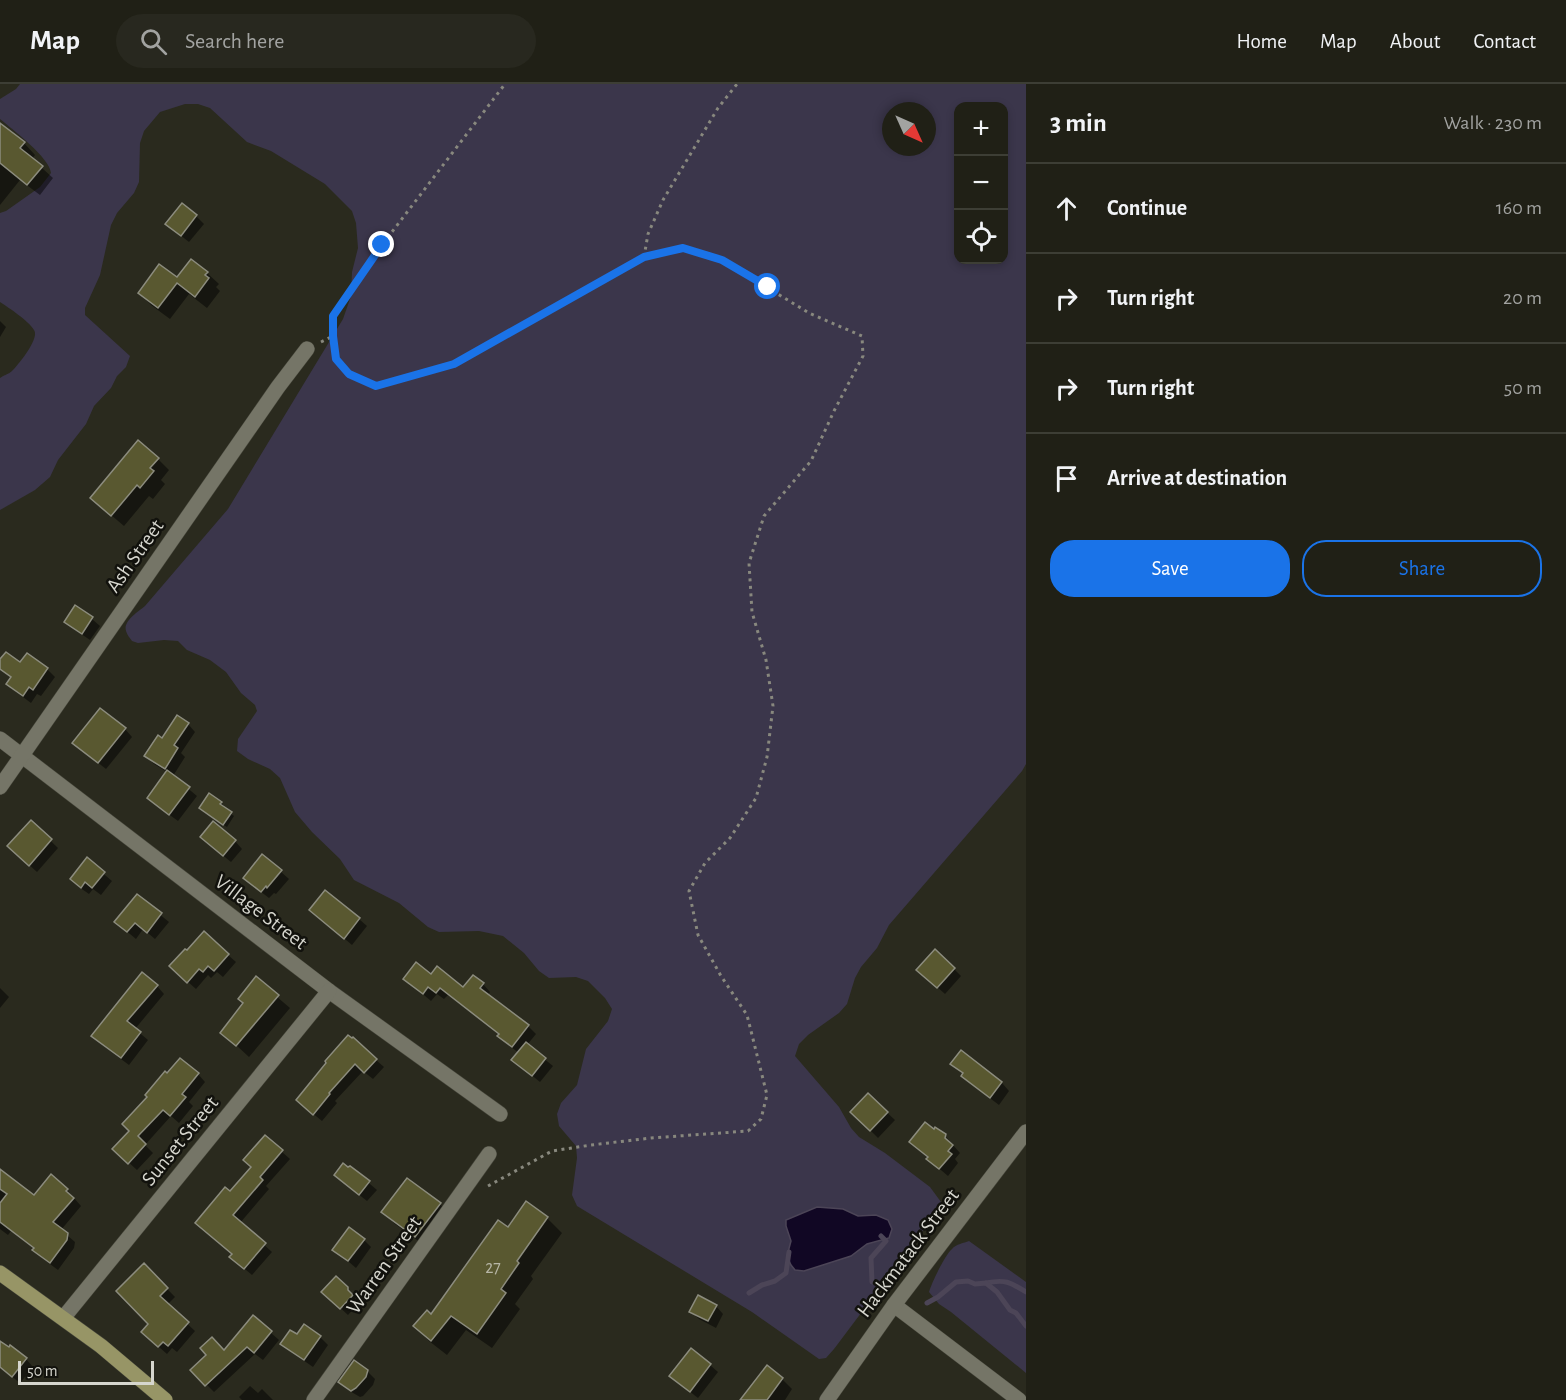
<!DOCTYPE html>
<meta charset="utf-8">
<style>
:root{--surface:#202016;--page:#28281f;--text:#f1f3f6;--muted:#a2a3a1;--line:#3d3e35;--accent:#1a73e8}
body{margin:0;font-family:"Alegreya Sans",sans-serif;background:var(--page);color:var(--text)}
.controls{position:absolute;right:18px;top:18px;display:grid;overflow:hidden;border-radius:12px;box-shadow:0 3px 9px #0003}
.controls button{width:54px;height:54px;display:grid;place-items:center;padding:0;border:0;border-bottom:2px solid var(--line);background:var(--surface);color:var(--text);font:30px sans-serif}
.compass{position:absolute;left:882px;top:18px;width:54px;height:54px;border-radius:50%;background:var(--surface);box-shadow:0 3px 9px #0003;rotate:135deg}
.scale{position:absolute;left:18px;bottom:15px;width:136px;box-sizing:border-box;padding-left:6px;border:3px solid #d6d6ce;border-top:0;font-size:16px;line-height:21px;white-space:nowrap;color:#d6d6ce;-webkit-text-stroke:4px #12120d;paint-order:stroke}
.stop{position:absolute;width:18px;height:18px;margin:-14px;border:4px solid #1a73e8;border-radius:50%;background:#fff}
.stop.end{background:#1a73e8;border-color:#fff;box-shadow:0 2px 6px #0008}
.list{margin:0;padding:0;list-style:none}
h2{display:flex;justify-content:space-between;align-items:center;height:78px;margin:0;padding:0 24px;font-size:26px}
h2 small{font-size:20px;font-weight:400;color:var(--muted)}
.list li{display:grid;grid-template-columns:39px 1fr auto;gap:18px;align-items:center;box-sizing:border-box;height:90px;padding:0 24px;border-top:2px solid var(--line)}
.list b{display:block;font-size:22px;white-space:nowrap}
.list em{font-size:20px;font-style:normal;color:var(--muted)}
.actions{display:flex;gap:12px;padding:18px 24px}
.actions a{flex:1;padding:14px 0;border:2px solid var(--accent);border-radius:24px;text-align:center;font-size:21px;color:var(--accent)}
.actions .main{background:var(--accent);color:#fff}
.icon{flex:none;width:33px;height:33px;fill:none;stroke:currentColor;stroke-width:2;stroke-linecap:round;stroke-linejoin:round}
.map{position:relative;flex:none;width:1026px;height:1316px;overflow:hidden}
header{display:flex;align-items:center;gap:36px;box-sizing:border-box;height:84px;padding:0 30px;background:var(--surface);border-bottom:2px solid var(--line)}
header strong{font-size:28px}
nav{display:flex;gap:33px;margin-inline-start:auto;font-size:21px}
.search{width:420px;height:54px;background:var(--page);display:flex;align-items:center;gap:15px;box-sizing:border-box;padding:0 21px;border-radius:33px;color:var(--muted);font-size:22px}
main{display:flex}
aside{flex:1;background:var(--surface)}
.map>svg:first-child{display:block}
</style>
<header>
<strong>Map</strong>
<div class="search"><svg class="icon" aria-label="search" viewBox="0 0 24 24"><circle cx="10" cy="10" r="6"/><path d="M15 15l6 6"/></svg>Search here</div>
<nav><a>Home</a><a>Map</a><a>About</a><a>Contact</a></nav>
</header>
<main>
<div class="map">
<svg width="1026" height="1316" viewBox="0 0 1026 1316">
<rect width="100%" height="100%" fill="#2a2a1e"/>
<g fill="#3b364b" fill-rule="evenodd">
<path d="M20 0H1026V680L1022 687 889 841 877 864 861 883 855 894 847 920 839 929 808 951 799 960 795 972 839 1023 851 1044 859 1053 885 1069 930 1103 941 1118 940 1124 834 1265 826 1274 819 1275 752 1228 577 1122 572 1111 577 1074 576 1062 559 1042 557 1030 561 1019 577 1001 586 965 608 937 612 925 605 914 588 897 576 893 549 894 539 887 524 869 503 852 479 847 439 848 428 843 399 819 354 796 340 775 312 748 295 728 280 694 270 685 248 675 237 667 238 655 257 627 255 621 241 609 226 588 210 576 187 566 178 557 164 556 138 559 132 557C130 554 127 551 126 547 123 537 138 528 145 522L228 425 343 235 351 212 352 188 358 164 356 139 352 127 325 100 271 67 247 58 210 24 198 20H185L160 28 144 47 140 59 139 98 134 109 117 129 111 141 100 191 85 224V231L130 272 126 283 117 292 111 304 94 322 86 340 58 376 50 393 35 406 0 426V294C4 291 9 290 12 287 19 280 40 254 34 246 29 237 9 224 0 218V129L6 127 40 103 51 89C50 74 12 45 0 35V15L16 5ZM958 22H1004V176H958ZM891 27H927V63H891ZM843 1125 858 1132 877 1131 889 1154 867 1160 851 1172 795 1186C787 1176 788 1169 791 1157Z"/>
<path d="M969 1157 1026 1198V1289L951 1228 939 1220 929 1208C932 1198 945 1171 952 1165 956 1160 964 1159 969 1157Z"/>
</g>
<path fill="#110724" stroke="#4c4557" stroke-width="1.5" d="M817 1123 843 1125 858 1132 876 1131 888 1136 892 1145 889 1154 867 1160 851 1172 804 1187 795 1186 791 1181 787 1172 791 1157 786 1142V1136Z"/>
<g fill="#0007">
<path d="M0 41 24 59 35 71 32 75 53 94 40 111 20 96 0 121Z"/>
<path d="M196 132 204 140 189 158 175 147Z"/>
<path d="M192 177 207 189 219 200 216 203 220 207 207 224 189 210 170 235 151 221 140 209 177 196Z"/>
<path d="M0 237 6 243 0 253Z"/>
<path d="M158 375 169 386 161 396 165 400 153 415 149 412 124 442 104 425Z"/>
<path d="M75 523 92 535 100 542 90 556 74 545 66 537Z"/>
<path d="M27 571 47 585 55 593 41 612 37 610 31 619 15 607 8 600 12 594 0 584V578L20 580Z"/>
<path d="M188 640 195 648 181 669 185 673 173 692 197 712 178 737 156 721 167 688 154 680 146 672 162 656Z"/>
<path d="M125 645 132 653 106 685 82 666Z"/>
<path d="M221 719 224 722 223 724 234 732 227 743 204 728Z"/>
<path d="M31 738 58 764 37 788 17 770Z"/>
<path d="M235 757 242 765 231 778 209 760Z"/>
<path d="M263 772 289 795 276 810 274 809 269 814 252 801Z"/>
<path d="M87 776 112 797 101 811 93 805 89 810 79 803Z"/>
<path d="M137 812 169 838 155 855 143 845 136 855 124 845Z"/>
<path d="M311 826 359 835 367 842 352 861Z"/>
<path d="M204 850 236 878 223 893 217 888 211 894 208 891 196 905 179 890 187 868Z"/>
<path d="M954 885 961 892 945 910 926 893Z"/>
<path d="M431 892 464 905 483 900 490 908 487 912 528 942 536 950 527 961 553 982 540 998 513 976 519 969 507 960 499 952 500 951 448 911 444 915 437 910 431 917 405 895Z"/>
<path d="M256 895 290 924 249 973 222 948 245 920Z"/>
<path d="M157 902 164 910 135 945 148 956 129 981 101 960 93 952Z"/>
<path d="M0 904 9 913 0 924Z"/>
<path d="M961 968 1002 999 1009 1007 999 1021 970 999 963 992 964 990 952 980Z"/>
<path d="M376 976 384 983 373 995 363 987 335 1017 337 1019 322 1037 305 1023 328 979Z"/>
<path d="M198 990 205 998 189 1018 193 1022 179 1039 171 1032 145 1061 153 1069 137 1086 114 1065 131 1047Z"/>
<path d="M868 1011 895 1036 878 1054 852 1028Z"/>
<path d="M945 1052 960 1069 955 1075 958 1079 948 1092 928 1075Z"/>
<path d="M265 1053 290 1075 266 1102 269 1105 240 1139 272 1168 252 1191 239 1180 233 1171 230 1109 252 1083Z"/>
<path d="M350 1083 377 1106 367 1117 343 1098 348 1084Z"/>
<path d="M0 1087 34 1113 67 1106 81 1122 61 1146 75 1158 74 1164 58 1186 42 1174 34 1166 35 1165 11 1147 8 1151 0 1145Z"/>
<path d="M440 1120 451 1132 428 1164 395 1140 383 1128Z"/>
<path d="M547 1134 562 1149 531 1192 533 1195 515 1220 520 1225 492 1264 466 1246 447 1271 429 1257 415 1242 431 1232Z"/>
<path d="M364 1156 371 1163 356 1184 334 1165Z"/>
<path d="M144 1181 175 1213 167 1221 195 1247 177 1268 172 1264 167 1270 151 1256V1240Z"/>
<path d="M336 1194 355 1212V1215L359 1219 348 1231 323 1208Z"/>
<path d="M716 1222 723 1230 716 1244 699 1235 691 1228Z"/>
<path d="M253 1233 279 1256 263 1276 255 1270 214 1308 192 1286 225 1268Z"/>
<path d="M304 1242 320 1253 328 1261 313 1283 290 1267 282 1260 297 1252Z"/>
<path d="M0 1267 26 1275 33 1283 20 1299 0 1283Z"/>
<path d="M710 1281 718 1288 698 1314 679 1299Z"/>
<path d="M367 1287 375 1295 373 1301 363 1312 360 1313 348 1306 340 1298Z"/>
<path d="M782 1295 792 1305 785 1316H743Z"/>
<path d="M250 1302 258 1309 262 1305 273 1316H242L239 1313Z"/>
</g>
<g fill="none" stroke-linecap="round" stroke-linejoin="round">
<g stroke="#4c4557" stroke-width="5">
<path d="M872 1198 871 1174 886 1157 881 1152"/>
<path d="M986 1199C1005 1195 1010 1198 1026 1208"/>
<path d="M749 1209 762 1201 775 1197 786 1189 789 1168"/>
<path d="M927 1219 938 1213 956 1198 968 1197 975 1200 986 1199 997 1208 1010 1226 1016 1229 1026 1242"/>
</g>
</g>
<g fill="#595830" stroke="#8c8c7e" stroke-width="1.5">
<path d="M0 39 25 58 20 64 43 82 27 101 0 79Z"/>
<path d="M182 119 197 131 181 152 165 140Z"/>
<path d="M191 175 208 188 205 191 209 194 195 213 177 199 158 224 138 209 159 180 177 193Z"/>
<path d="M138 356 159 374 150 384 154 387 140 404 137 401 111 432 90 414Z"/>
<path d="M75 521 93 533 82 550 64 538Z"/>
<path d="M6 568 20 578 27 569 48 584 33 606 29 603 23 612 6 600 11 593 0 585V575Z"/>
<path d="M100 624 126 644 98 679 72 659Z"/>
<path d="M177 631 189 639 174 661 178 664 165 685 144 672 158 651 162 654Z"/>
<path d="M167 686 190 703 169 731 147 714Z"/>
<path d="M209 709 222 718 220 720 232 728 223 741 199 724Z"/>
<path d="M31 736 52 755 29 782 7 762Z"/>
<path d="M213 737 236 756 223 772 200 753Z"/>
<path d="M262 770 282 786 267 804 266 802 261 808 243 794Z"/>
<path d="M87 773 105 788 92 804 85 798 81 804 70 795Z"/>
<path d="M325 806 360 834 344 855 309 826Z"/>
<path d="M137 810 162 829 147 849 135 839 127 848 114 838Z"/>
<path d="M204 847 229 870 214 887 208 882 203 888 199 885 187 899 169 882 185 865 187 866Z"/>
<path d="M935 865 955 884 937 904 916 886Z"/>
<path d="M416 878 431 890 437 882 463 903 473 891 484 899 480 904 529 941 512 963 497 952 499 950 440 904 436 909 428 903 423 910 403 895Z"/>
<path d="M142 888 158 901 127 937 141 948 121 974 91 952Z"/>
<path d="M256 892 279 911 236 962 220 949 243 919 238 915Z"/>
<path d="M348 951 352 954 353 953 377 975 364 989 355 980 329 1009 330 1010 313 1031 296 1016 326 979 325 977Z"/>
<path d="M526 958 546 974 532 992 511 976Z"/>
<path d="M961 966 1002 998 990 1014 961 992 963 989 950 980Z"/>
<path d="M180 974 199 989 182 1010 186 1013 170 1032 163 1026 138 1052 146 1060 128 1080 112 1065 129 1047 122 1040 147 1013 145 1011 165 987 167 989Z"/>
<path d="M868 1009 888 1028 870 1047 850 1028Z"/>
<path d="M925 1038 934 1045 935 1043 946 1050 945 1054 953 1061 948 1067 952 1070 939 1085 926 1075 928 1073 909 1058Z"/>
<path d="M265 1051 283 1066 260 1093 263 1096 233 1131 266 1159 244 1185 229 1173 232 1170 195 1139 225 1103 230 1107 251 1083 243 1076Z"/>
<path d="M343 1079 348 1083 350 1082 370 1097 359 1111 334 1091Z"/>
<path d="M0 1085 34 1111 51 1090 68 1105 66 1107 74 1114 53 1138 68 1149 67 1156 50 1179 32 1166 34 1164 0 1138V1119L7 1110 0 1105Z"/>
<path d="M407 1094 441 1119 415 1153 381 1128Z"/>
<path d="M526 1117 548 1133 517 1177 519 1179 501 1205 506 1209 477 1250 451 1232 431 1257 413 1242 427 1226 431 1230 498 1136 508 1143Z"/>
<path d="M349 1143 365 1155 348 1177 332 1166Z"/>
<path d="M144 1179 168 1204 160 1212 189 1238 168 1262 163 1258 158 1263 141 1248 148 1240 116 1207Z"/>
<path d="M336 1192 348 1203V1206L353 1211 340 1225 321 1208Z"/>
<path d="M698 1211 717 1221 708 1237 689 1228Z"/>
<path d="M253 1231 272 1247 254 1269 247 1263 205 1302 190 1286 206 1271 200 1264 212 1253 224 1266Z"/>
<path d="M304 1240 321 1252 304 1276 280 1260 290 1246 297 1250Z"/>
<path d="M0 1257 9 1263 10 1261 27 1274 12 1293 0 1283Z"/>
<path d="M691 1264 711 1280 690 1308 669 1292Z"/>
<path d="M354 1276 368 1286 366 1293 356 1304 351 1307 338 1298Z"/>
<path d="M767 1281 783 1294 767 1316H740Z"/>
</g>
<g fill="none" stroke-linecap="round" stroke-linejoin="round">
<g stroke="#46463b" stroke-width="16">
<g id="minor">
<path d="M0 655 329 907 500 1030"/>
<path d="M0 703 278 303 307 265"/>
<path d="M894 1221 1019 1316"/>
<path d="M64 1233 329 907"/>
<path d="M314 1316 489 1070"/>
</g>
</g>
<g stroke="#46463b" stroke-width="16">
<path id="tertiary" d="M827 1316 894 1221 1026 1048"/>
</g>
<g stroke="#46463b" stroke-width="16">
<path id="primary" d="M0 1189 101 1262 165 1316"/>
</g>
<g stroke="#88887e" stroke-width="3" stroke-dasharray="3 4.5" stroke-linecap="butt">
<path d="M644 173 648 150 663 116 718 24 737 0"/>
<path d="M321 258 333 252"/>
<path d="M488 1102 552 1067 591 1061 651 1054 748 1047 761 1035 767 1011 747 931 721 892 698 851 689 807 705 779 730 754 756 714 767 673 773 622 766 576 752 528 749 479 764 432 811 377 834 327 863 272 862 252 809 229 722 176 683 164 644 173 454 280 376 302 349 290 336 275 333 252V232L382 161 505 0"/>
</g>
<use href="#minor" stroke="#757567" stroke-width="15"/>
<use href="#tertiary" stroke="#757567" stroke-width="15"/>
<use href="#primary" stroke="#979566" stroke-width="15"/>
</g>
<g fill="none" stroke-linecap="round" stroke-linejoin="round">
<path stroke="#1a73e8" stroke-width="8" d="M382 161 333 232V252L336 275 349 290 376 302 454 280 644 173 683 164 722 176 768 203"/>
</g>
<g text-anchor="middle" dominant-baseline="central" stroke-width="5" stroke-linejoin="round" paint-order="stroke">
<g font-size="18" fill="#b7b6a6">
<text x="493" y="1184">27</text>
</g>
<g font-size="21" fill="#d6d6ce" stroke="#12120d">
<text transform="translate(135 472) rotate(-55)">Ash Street</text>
<text transform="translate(261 828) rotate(37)">Village Street</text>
<text transform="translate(180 1057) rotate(-51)">Sunset Street</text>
<text transform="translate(908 1169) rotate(-53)">Hackmatack Street</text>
<text transform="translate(384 1181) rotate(-55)">Warren Street</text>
</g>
</g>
</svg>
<div class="controls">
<button>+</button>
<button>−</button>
<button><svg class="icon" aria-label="locate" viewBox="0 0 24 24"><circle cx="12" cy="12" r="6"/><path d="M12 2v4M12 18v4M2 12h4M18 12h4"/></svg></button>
</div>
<svg class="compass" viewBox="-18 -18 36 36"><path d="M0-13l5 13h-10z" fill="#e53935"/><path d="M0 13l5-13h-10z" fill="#a2a3a1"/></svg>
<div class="scale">50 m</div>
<div class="stop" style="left:768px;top:203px"></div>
<div class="stop end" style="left:382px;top:161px"></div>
</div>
<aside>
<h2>3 min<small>Walk · 230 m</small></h2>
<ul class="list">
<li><svg class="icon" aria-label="ahead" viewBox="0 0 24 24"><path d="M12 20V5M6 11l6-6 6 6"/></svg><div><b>Continue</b></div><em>160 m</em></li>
<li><svg class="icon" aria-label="right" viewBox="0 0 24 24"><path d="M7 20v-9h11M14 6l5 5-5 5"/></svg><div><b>Turn right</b></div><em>20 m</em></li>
<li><svg class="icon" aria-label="right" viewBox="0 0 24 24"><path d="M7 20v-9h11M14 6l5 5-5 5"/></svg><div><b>Turn right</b></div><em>50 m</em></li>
<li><svg class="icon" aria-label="arrive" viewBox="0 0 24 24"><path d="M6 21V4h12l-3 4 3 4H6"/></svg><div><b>Arrive at destination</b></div></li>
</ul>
<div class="actions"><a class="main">Save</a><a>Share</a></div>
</aside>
</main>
